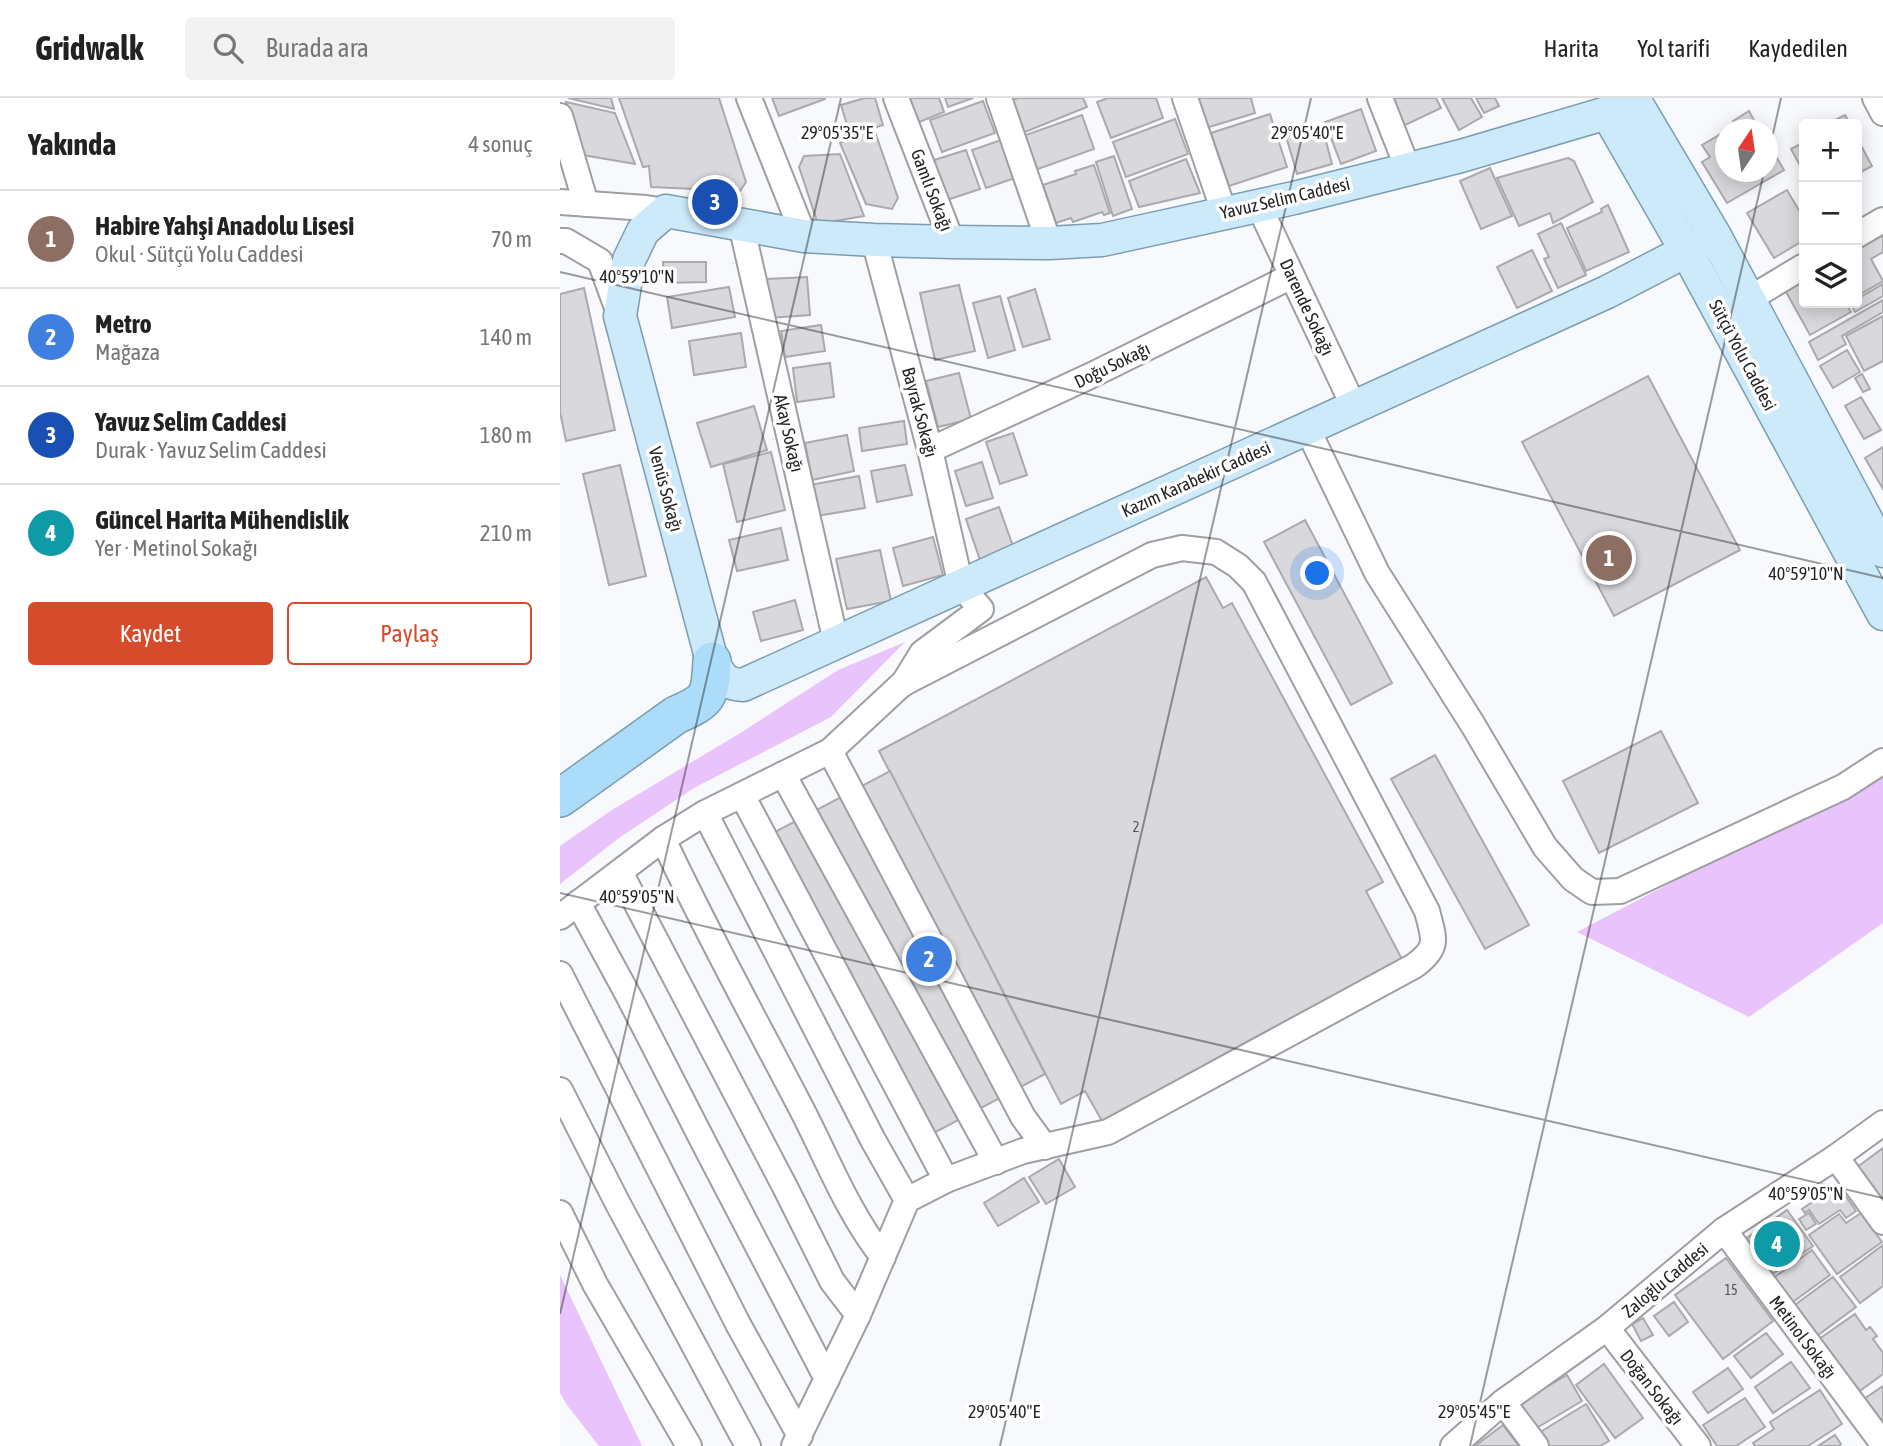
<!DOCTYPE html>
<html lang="tr">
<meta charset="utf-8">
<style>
:root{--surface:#fff;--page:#f2f2f2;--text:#222;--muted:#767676;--line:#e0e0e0;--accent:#d54b2b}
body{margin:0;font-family:"Asap Condensed",sans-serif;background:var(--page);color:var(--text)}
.controls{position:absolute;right:21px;top:21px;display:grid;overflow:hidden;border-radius:7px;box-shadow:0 4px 18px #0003}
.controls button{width:63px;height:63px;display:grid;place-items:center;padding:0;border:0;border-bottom:2px solid var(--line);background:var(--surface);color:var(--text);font:35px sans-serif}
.compass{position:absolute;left:1155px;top:21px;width:63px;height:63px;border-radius:50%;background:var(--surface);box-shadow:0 4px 18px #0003;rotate:13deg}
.you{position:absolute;left:758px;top:476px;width:24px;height:24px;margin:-18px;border:5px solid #fff;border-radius:50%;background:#1a73e8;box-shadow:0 0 0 10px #1a73e833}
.badge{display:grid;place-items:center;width:46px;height:46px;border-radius:50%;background:var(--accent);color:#fff;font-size:23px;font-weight:700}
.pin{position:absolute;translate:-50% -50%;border:4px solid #fff;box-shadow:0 2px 7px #0006}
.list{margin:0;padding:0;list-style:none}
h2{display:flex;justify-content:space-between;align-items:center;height:91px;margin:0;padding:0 28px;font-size:30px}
h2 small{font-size:23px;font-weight:400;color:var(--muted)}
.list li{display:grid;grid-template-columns:46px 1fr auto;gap:21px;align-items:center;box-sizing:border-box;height:98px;padding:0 28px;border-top:2px solid var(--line)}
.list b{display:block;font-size:26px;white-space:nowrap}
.list p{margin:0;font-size:23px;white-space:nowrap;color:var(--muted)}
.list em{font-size:23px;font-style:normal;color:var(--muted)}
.actions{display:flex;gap:14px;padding:21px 28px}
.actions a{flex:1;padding:16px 0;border:2px solid var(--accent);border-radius:7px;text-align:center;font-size:24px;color:var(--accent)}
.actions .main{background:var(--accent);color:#fff}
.icon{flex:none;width:38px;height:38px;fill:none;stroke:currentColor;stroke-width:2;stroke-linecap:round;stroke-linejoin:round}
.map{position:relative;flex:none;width:1323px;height:1348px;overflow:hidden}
header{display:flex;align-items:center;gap:42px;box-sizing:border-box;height:98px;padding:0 35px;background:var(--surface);border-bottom:2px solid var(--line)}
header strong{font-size:33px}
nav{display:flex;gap:38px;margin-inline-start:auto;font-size:24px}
.search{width:490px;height:63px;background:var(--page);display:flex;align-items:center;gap:18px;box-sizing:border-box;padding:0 24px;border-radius:7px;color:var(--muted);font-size:26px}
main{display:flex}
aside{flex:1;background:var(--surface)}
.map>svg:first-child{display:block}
</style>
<header>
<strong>Gridwalk</strong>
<div class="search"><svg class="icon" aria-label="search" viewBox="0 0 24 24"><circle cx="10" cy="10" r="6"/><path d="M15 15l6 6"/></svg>Burada ara</div>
<nav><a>Harita</a><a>Yol tarifi</a><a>Kaydedilen</a></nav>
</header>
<main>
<aside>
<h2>Yakında<small>4 sonuç</small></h2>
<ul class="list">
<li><span class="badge" style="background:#8d6e63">1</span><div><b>Habire Yahşi Anadolu Lisesi</b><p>Okul · Sütçü Yolu Caddesi</p></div><em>70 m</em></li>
<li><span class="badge" style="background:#3f7fe0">2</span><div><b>Metro</b><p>Mağaza</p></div><em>140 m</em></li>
<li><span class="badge" style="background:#1a4fb4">3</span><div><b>Yavuz Selim Caddesi</b><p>Durak · Yavuz Selim Caddesi</p></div><em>180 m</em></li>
<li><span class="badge" style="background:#0f9aa8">4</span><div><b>Güncel Harita Mühendislik</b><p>Yer · Metinol Sokağı</p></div><em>210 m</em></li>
</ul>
<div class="actions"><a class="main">Kaydet</a><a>Paylaş</a></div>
</aside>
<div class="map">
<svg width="1323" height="1348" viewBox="0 0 1323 1348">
<rect width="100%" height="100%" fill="#f7f9fc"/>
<g fill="#e9c3fb">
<path d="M345 544 271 619 134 690 59 740 0 786V748L52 712 182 634 278 572Z"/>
<path d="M1323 674V825L1189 919 1017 834Z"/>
<path d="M0 1177 82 1348H39L7 1307 0 1295Z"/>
</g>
<g fill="#d9d8dc" stroke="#aaaaad" stroke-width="2">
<path d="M8 0H51L54 11Z"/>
<path d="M59 0H159L186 84 180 93 91 89 89 68 83 69Z"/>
<path d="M212 0H265V1L219 18Z"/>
<path d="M305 0H315L323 27 290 37 281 7Z"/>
<path d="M342 0H379L384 14 352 27Z"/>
<path d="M385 0H413L388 9Z"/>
<path d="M458 0H523L527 9 460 36 448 4Z"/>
<path d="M548 0H596L603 20 551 40 537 4Z"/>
<path d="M637 0H691L695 15 646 30Z"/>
<path d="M827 0H876L881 10 841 29Z"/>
<path d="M882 0H911L922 19 899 32Z"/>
<path d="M916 0H935L939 8 924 15Z"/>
<path d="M423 3 435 35 382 54 370 22Z"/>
<path d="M6 4 55 15 75 66 23 57Z"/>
<path d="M801 11 816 53 781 66 765 24Z"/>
<path d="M1189 13 1199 32H1168L1175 27 1173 23Z"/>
<path d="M710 16 727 69 669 88 651 35Z"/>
<path d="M522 17 534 51 475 72 463 38Z"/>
<path d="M1285 17 1290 26 1269 25Z"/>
<path d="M615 21 628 56 566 79 553 44Z"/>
<path d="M762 28 772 66 737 76 726 38Z"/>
<path d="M1166 33V74H1208V45L1224 72 1167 105 1142 64 1150 59 1142 47Z"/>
<path d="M303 34 305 39 315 34 338 100 332 111 306 106 280 45Z"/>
<path d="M1297 40 1312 68 1297 76Z"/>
<path d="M444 41 458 79 426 90 412 52Z"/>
<path d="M1244 44V75L1231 51Z"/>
<path d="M406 52 420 91 381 104 368 64Z"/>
<path d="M280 56 304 118 258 126 239 69 244 58Z"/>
<path d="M554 58 572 111 553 118 536 64Z"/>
<path d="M1008 60 1014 63 1033 104 993 125 990 115 959 128 937 80Z"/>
<path d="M626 61 640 95 579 109 569 83Z"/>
<path d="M534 67 550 115 544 117 542 114 513 124 511 120 496 125 483 87 516 76 515 73Z"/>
<path d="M930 70 952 118 921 131 900 83Z"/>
<path d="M1227 92 1244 121V142L1214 160 1187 115Z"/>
<path d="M1048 107 1069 154 1026 173 1007 130 1042 114 1041 111Z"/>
<path d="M1001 125 1026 177 998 190 984 161 989 159 978 136Z"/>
<path d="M1323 137V154L1311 161 1323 183 1297 198V152Z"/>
<path d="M972 152 992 193 957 210 937 169Z"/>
<path d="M103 164H146V184L104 185Z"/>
<path d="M247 179 250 217 209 220 207 181Z"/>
<path d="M1244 181V205H1285L1291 214 1250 237 1225 192Z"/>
<path d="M1323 186V198L1295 214 1290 205H1297V201Z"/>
<path d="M399 187 415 253 375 262 360 195Z"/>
<path d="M169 189 175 219 112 230 107 199Z"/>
<path d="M24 190 55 332 6 343 0 314V196Z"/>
<path d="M475 191 490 241 463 249 448 200Z"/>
<path d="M440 198 455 252 428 260 413 205Z"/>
<path d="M1323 202V214L1282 238 1286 246 1258 262 1249 244Z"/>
<path d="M1323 218V263L1304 273 1286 238Z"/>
<path d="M261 227 265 253 225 259 221 233Z"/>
<path d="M181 235 186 269 134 277 129 243Z"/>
<path d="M1287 252 1300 274 1273 290 1260 268Z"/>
<path d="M270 265 274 299 237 304 233 270Z"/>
<path d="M399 275 411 321 378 329 366 283Z"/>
<path d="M1302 276 1310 291 1303 294 1295 280Z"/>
<path d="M1088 278 1180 452 1054 518 962 344Z"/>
<path d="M1301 299 1321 332 1304 341 1285 308Z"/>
<path d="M194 308 207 352 151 369 137 325Z"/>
<path d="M344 323 347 346 302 353 299 330Z"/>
<path d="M453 335 467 377 440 386 426 344Z"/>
<path d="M287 337 294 373 252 382 245 345Z"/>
<path d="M1323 349V391L1305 360Z"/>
<path d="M211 354 225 412 177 424 163 366Z"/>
<path d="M422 364 433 400 406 408 395 373Z"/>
<path d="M60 367 86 478 49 487 23 376Z"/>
<path d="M345 367 352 397 317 404 311 373Z"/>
<path d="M299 378 305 410 256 418 250 387Z"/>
<path d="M439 409 454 451 420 462 406 421Z"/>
<path d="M745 422 832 585 791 607 704 444Z"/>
<path d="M221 430 228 462 177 473 169 442Z"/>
<path d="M373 439 383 477 343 488 333 450Z"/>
<path d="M320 452 331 503 287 511 276 461Z"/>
<path d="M646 479 663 510 672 505 823 784 806 793 843 863 542 1023 525 993 501 1006 319 653Z"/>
<path d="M235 502 243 532 201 543 193 514Z"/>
<path d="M1101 633 1138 705 1039 755 1003 683Z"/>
<path d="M875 657 969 827 925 851 831 681Z"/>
<path d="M330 673 485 976 355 1045 194 745Z"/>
<path d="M1323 1050V1115L1292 1073Z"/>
<path d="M499 1061 515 1089 486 1106 469 1079Z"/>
<path d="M464 1080 479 1104 438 1128 424 1105Z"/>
<path d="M1278 1087 1296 1113 1286 1120 1280 1112 1259 1126 1249 1112 1245 1115 1242 1111Z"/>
<path d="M1227 1112 1253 1148 1207 1180 1181 1144Z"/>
<path d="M1249 1115 1256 1126 1246 1132 1239 1121Z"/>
<path d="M1301 1115 1322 1144 1277 1176 1249 1137 1279 1116 1286 1125Z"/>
<path d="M1323 1147V1188L1300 1205 1280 1179Z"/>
<path d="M1252 1152 1270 1177 1227 1208 1209 1183Z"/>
<path d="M1166 1160 1213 1223 1163 1261 1115 1197Z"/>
<path d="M1273 1179 1296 1209 1250 1243 1228 1212Z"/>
<path d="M1114 1204 1128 1224 1109 1238 1094 1218Z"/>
<path d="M1295 1216 1306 1232 1310 1229 1317 1238 1313 1241 1323 1255V1276L1290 1300 1252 1246Z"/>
<path d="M1083 1220 1093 1237 1081 1243 1072 1226Z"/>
<path d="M1206 1235 1223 1256 1191 1280 1174 1258Z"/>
<path d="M1231 1264 1250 1290 1213 1315 1195 1289Z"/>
<path d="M1044 1266 1083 1320 1055 1340 1016 1287Z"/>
<path d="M1168 1270 1183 1291 1148 1315 1133 1294Z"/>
<path d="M1007 1277 1022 1303 975 1331 959 1305Z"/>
<path d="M1323 1288V1336L1298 1305Z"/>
<path d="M1260 1292 1282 1326 1248 1348H1195L1193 1345 1214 1331 1210 1324Z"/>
<path d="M1185 1300 1205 1329 1176 1348H1157L1143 1327Z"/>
<path d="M1026 1306 1049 1343 1040 1348H984L977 1336Z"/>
<path d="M943 1327 959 1348H915Z"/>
<path d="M1275 1337 1281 1346 1279 1348H1258Z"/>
</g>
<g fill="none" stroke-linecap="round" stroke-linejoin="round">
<g stroke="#9d9fa2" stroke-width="28">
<g id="minor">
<path d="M189 0 244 138"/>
<path d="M336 0 392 144"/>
<path d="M439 0 489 145"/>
<path d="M625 0 664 114"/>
<path d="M820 0 848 71"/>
<path d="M1315 0 1323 15"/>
<path d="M0 18 26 106"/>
<path d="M0 104 86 110 106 113"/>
<path d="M699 108 794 309"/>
<path d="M181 126 276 544"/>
<path d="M1297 137 1323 122"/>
<path d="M314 142 370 352 401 488 421 511 362 555 343 586"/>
<path d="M0 143H6L40 163 60 218"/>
<path d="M1189 201 1244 168"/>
<path d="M747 330 817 475 913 627 985 749 1013 781 1032 794 1060 793 1283 689 1323 663"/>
<path d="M370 352 530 278 732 178"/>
<path d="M270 653 463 1019 485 1049"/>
<path d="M223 676 436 1064"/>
<path d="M182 697 386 1082"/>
<path d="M145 715 313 1042 347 1102"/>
<path d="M103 741C145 831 193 918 239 1006 266 1057 287 1114 323 1159"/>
<path d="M60 774 225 1089 272 1183 298 1217"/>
<path d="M18 805 67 895 147 1051 267 1281"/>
<path d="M0 819 103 741 145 715 270 653 342 586 592 457 622 450 656 454 678 468 694 484 867 813C874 841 880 849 854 868L548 1034 463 1053 386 1082 347 1102 298 1217 234 1348"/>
<path d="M0 876 178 1226 240 1338"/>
<path d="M0 992 57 1104 188 1348"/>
<path d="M1276 1059 1323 1124"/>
<path d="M0 1115 35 1186 129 1348"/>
<path d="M1164 1132 1323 1346"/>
<path d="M1047 1230 1138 1348"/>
<path d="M943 1304 976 1348"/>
<path d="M893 1348 943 1304 1047 1230 1164 1132 1276 1059 1323 1025"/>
</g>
</g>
<g stroke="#7c9cb0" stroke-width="35">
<g id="major">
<path d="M1047 15 1127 154 1323 516"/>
<path d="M1155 138 1047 194 183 587C163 586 161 578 152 563L60 218 69 162 83 133 106 113 244 138 314 142 392 144 489 145 542 142 734 100 901 58 1047 15 1075 3 1155 138 1323 453"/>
</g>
</g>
<g stroke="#7c9cb0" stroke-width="40">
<path id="highway" d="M0 700 116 617C150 602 150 599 152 563"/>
</g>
<use href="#minor" stroke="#fff" stroke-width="24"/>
<use href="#major" stroke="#cdeafb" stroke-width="32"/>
<use href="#highway" stroke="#abdcf9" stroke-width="37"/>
</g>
<path fill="none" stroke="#252527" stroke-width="2" stroke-opacity="0.45" d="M1208 58 1221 0M0 174 1323 480M0 795 1323 1100M0 1216 281 0M440 1348 751 0M910 1348 1204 74"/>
<g text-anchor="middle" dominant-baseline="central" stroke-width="7" stroke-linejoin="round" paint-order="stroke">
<g font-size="14" fill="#525254">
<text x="576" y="729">2</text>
<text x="1171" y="1192">15</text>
</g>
<g font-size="18" fill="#252527" stroke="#fff">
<text transform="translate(372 92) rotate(69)">Gamlı Sokağı</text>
<text transform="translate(725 100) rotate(-13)">Yavuz Selim Caddesi</text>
<text transform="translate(747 209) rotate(65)">Darende Sokağı</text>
<text transform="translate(1183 257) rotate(62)">Sütçü Yolu Caddesi</text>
<text transform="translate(552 267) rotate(-26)">Doğu Sokağı</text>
<text transform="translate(360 314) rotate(75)">Bayrak Sokağı</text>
<text transform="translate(229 335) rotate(77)">Akay Sokağı</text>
<text transform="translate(636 381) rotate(-24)">Kazım Karabekir Caddesi</text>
<text transform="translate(106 391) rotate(75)">Venüs Sokağı</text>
<text transform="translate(1105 1182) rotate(-40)">Zaloğlu Caddesi</text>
<text transform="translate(1243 1239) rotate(53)">Metinol Sokağı</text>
<text transform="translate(1092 1289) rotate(52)">Doğan Sokağı</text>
</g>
</g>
<g font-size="18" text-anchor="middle" fill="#252527" stroke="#fff" stroke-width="7" stroke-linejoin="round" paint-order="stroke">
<text x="277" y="41">29°05'35"E</text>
<text x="747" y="41">29°05'40"E</text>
<text x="77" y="185">40°59'10"N</text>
<text x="1246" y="482">40°59'10"N</text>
<text x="77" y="805">40°59'05"N</text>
<text x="1246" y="1102">40°59'05"N</text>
<text x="444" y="1320">29°05'40"E</text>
<text x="914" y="1320">29°05'45"E</text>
</g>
</svg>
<div class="controls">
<button>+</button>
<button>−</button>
<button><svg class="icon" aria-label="layers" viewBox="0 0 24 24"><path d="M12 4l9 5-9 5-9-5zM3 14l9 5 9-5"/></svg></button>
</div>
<svg class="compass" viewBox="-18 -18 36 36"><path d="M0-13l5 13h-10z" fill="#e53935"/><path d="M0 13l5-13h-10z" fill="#767676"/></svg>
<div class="you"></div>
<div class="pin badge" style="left:1049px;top:460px;background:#8d6e63">1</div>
<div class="pin badge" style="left:369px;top:861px;background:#3f7fe0">2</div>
<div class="pin badge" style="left:155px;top:104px;background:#1a4fb4">3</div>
<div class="pin badge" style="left:1217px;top:1146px;background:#0f9aa8">4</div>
</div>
</main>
